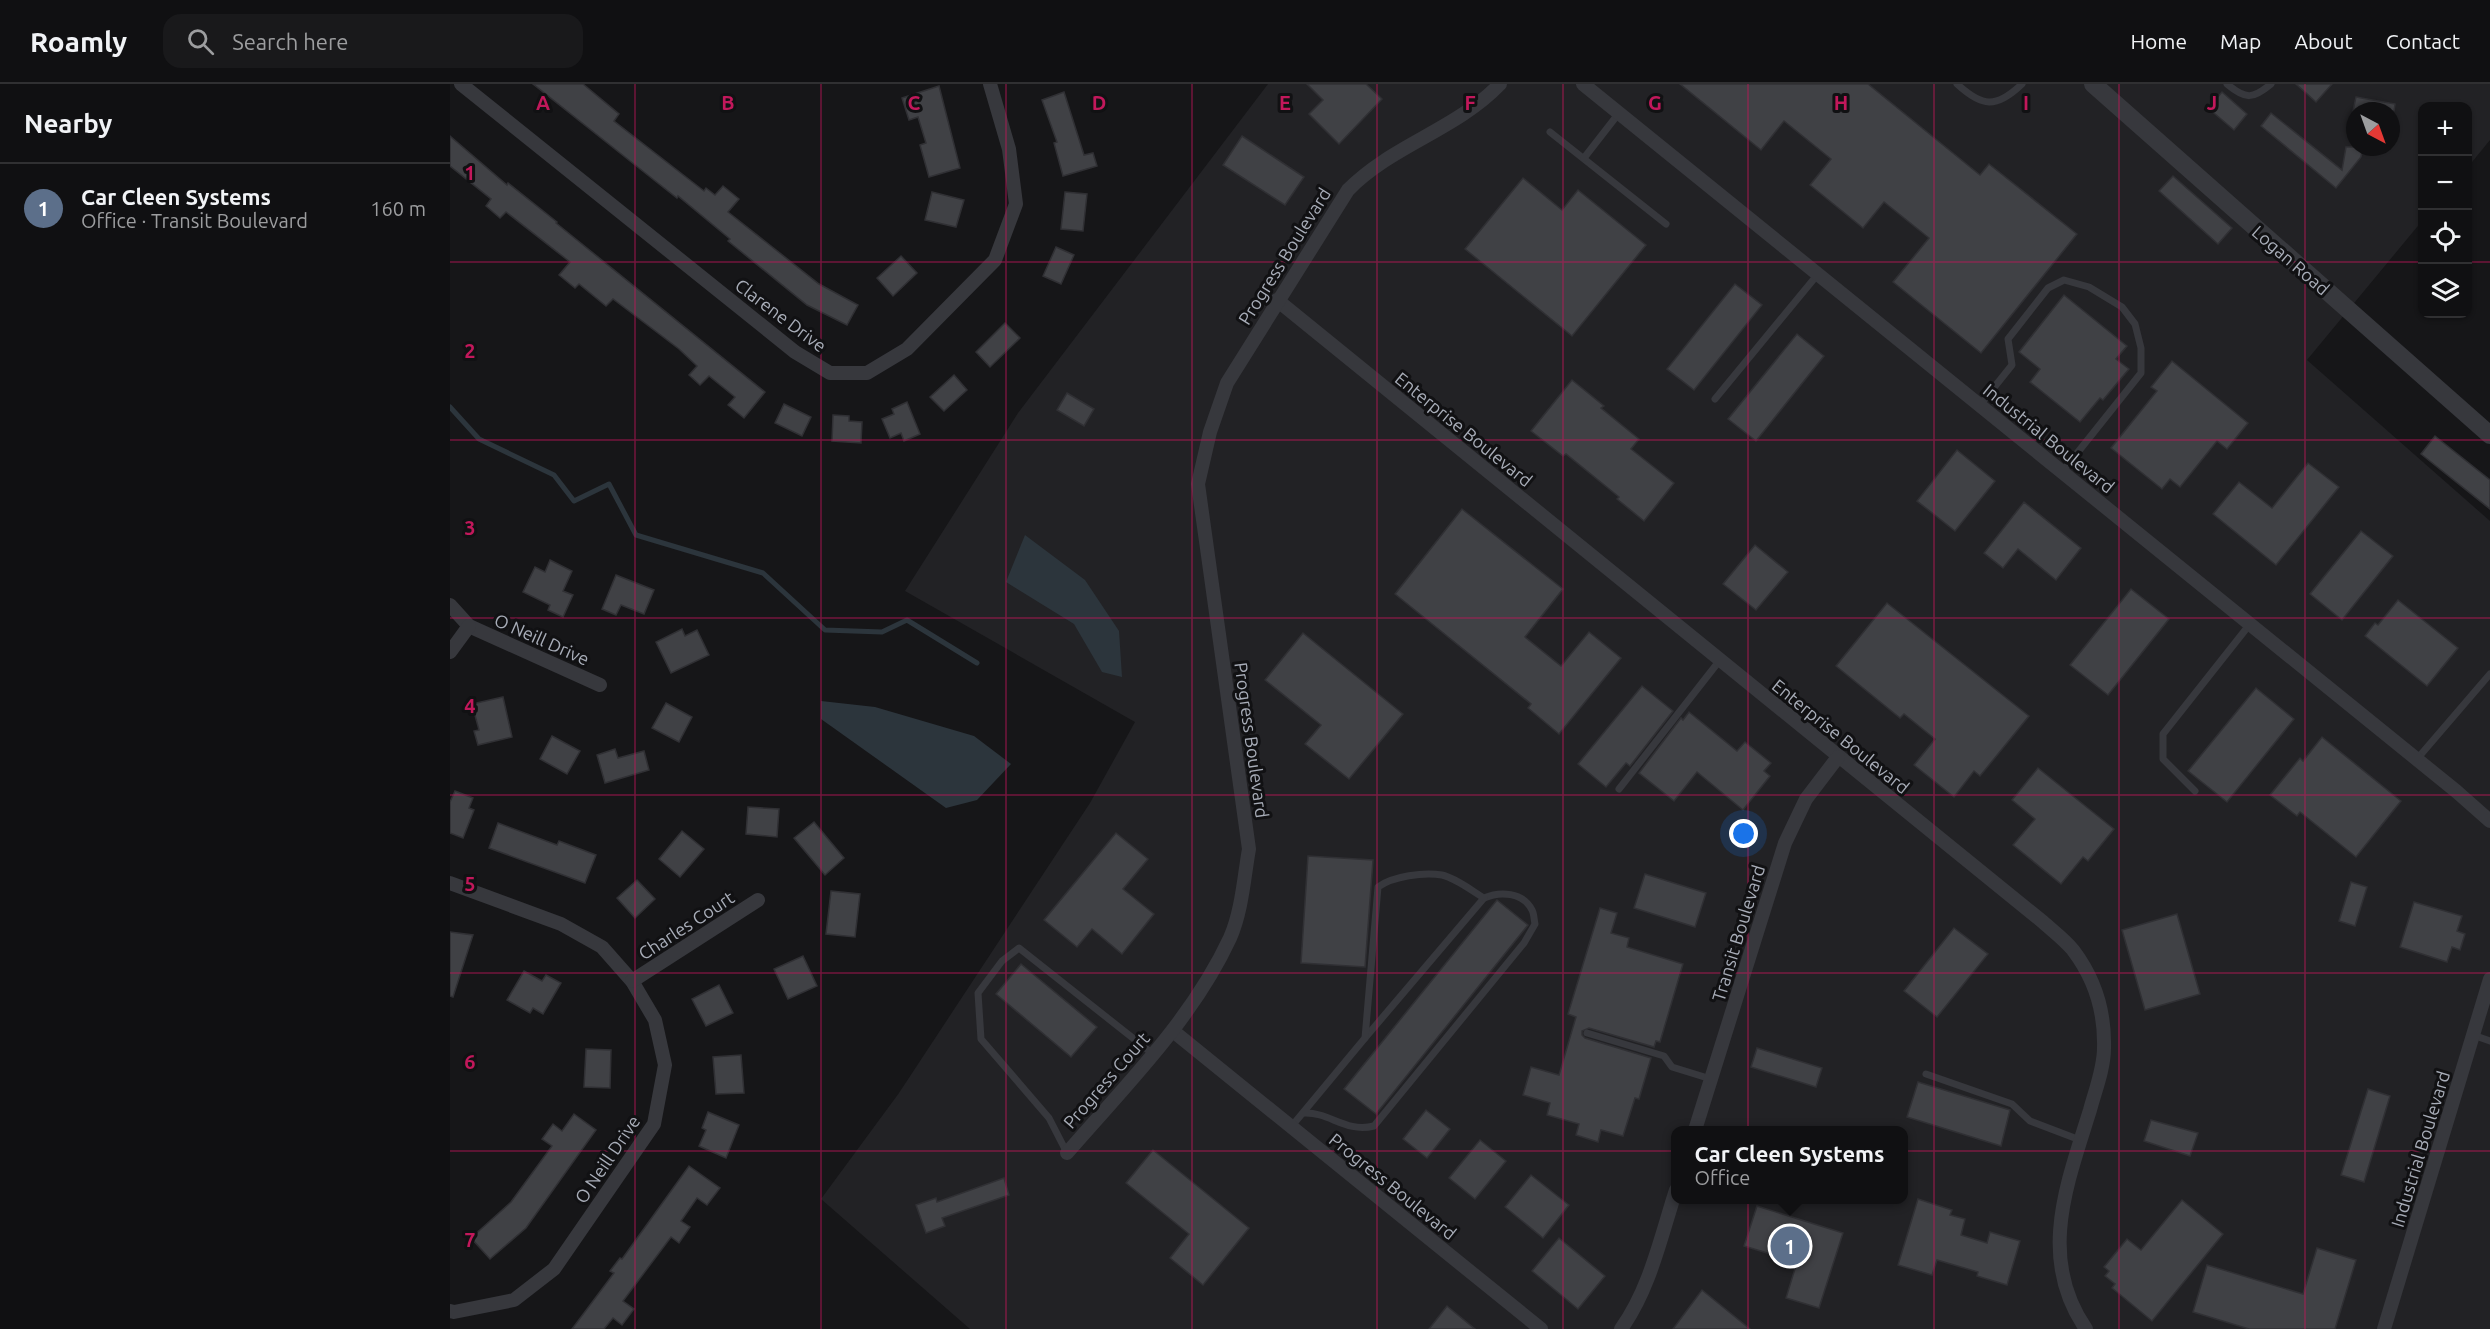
<!DOCTYPE html>
<meta charset="utf-8">
<style>
:root{--surface:#101012;--page:#19191b;--text:#f1f3f6;--muted:#9c9d9f;--line:#303032;--accent:#f2b134}
body{margin:0;font-family:Ubuntu,sans-serif;background:var(--page);color:var(--text)}
.controls{position:absolute;right:18px;top:18px;display:grid;overflow:hidden;border-radius:12px;box-shadow:0 2px 4px #0004}
.controls button{width:54px;height:54px;display:grid;place-items:center;padding:0;border:0;border-bottom:2px solid var(--line);background:var(--surface);color:var(--text);font:30px sans-serif}
.compass{position:absolute;left:1896px;top:18px;width:54px;height:54px;border-radius:50%;background:var(--surface);box-shadow:0 2px 4px #0004;rotate:139deg}
.you{position:absolute;left:1294px;top:750px;width:21px;height:21px;margin:-15px;border:4px solid #fff;border-radius:50%;background:#1a73e8;box-shadow:0 0 0 9px #1a73e833}
.badge{display:grid;place-items:center;width:39px;height:39px;border-radius:50%;background:var(--accent);color:#fff;font-size:20px;font-weight:700}
.pin{position:absolute;translate:-50% -50%;border:3px solid #fff;box-shadow:0 2px 6px #0006}
.popup{position:absolute;left:1221px;top:1042px;width:237px;height:78px;box-sizing:border-box;display:grid;place-content:center;border-radius:12px;background:var(--surface);filter:drop-shadow(0 2px 4px #0005);font-size:20px;white-space:nowrap;color:var(--muted)}
.popup b{font-size:22px;color:var(--text)}
.popup::after{content:'';position:absolute;left:50%;top:100%;margin-left:-12px;border:12px solid transparent;border-top-color:var(--surface)}
.list{margin:0;padding:0;list-style:none}
h2{display:flex;justify-content:space-between;align-items:center;height:78px;margin:0;padding:0 24px;font-size:26px}
h2 small{font-size:20px;font-weight:400;color:var(--muted)}
.list li{display:grid;grid-template-columns:39px 1fr auto;gap:18px;align-items:center;box-sizing:border-box;height:90px;padding:0 24px;border-top:2px solid var(--line)}
.list b{display:block;font-size:22px;white-space:nowrap}
.list p{margin:0;font-size:20px;white-space:nowrap;color:var(--muted)}
.list em{font-size:20px;font-style:normal;color:var(--muted)}
.icon{flex:none;width:33px;height:33px;fill:none;stroke:currentColor;stroke-width:2;stroke-linecap:round;stroke-linejoin:round}
.map{position:relative;flex:none;width:2040px;height:1245px;overflow:hidden}
header{display:flex;align-items:center;gap:36px;box-sizing:border-box;height:84px;padding:0 30px;background:var(--surface);border-bottom:2px solid var(--line)}
header strong{font-size:28px}
nav{display:flex;gap:33px;margin-inline-start:auto;font-size:21px}
.search{width:420px;height:54px;background:var(--page);display:flex;align-items:center;gap:15px;box-sizing:border-box;padding:0 21px;border-radius:18px;color:var(--muted);font-size:22px}
main{display:flex}
aside{flex:1;background:var(--surface)}
.map>svg:first-child{display:block}
</style>
<header>
<strong>Roamly</strong>
<div class="search"><svg class="icon" aria-label="search" viewBox="0 0 24 24"><circle cx="10" cy="10" r="6"/><path d="M15 15l6 6"/></svg>Search here</div>
<nav><a>Home</a><a>Map</a><a>About</a><a>Contact</a></nav>
</header>
<main>
<aside>
<h2>Nearby<small></small></h2>
<ul class="list">
<li><span class="badge" style="background:#5c6f8a">1</span><div><b>Car Cleen Systems</b><p>Office · Transit Boulevard</p></div><em>160 m</em></li>
</ul>
</aside>
<div class="map">
<svg width="2040" height="1245" viewBox="0 0 2040 1245">
<rect width="100%" height="100%" fill="#161618"/>
<path fill="#222225" fill-rule="evenodd" d="M818 0H2040V56L2018 83V22H1972V137L1857 276 2040 437V1245H520L371 1115 449 1009 640 719 685 638 455 507 568 329ZM1905 27H1941V63H1905ZM1226 1046H1454V1116H1226Z"/>
<g fill="#2c353c">
<path d="M575 451 635 496 669 547 672 593 652 588 624 540 556 498Z"/>
<path d="M371 617 425 623 524 652 561 680 527 716 496 724 371 635Z"/>
</g>
<g fill="none" stroke-linecap="round" stroke-linejoin="round">
<path stroke="#2c353c" stroke-width="5" d="M0 323 29 355 104 391 124 417 159 400 186 451 313 489 375 546 432 548 457 536 527 579"/>
</g>
<g fill="#404145" stroke="#303034" stroke-width="1.5">
<path d="M83 0H133L169 30 164 37 254 107 256 104 265 111 273 102 289 115 278 128 369 200 408 221 397 241 357 221 278 157 280 155 228 112 227 114 204 96Z"/>
<path d="M857 0H916L932 15 889 60 859 30 873 16Z"/>
<path d="M1230 0H1418L1530 91 1539 80 1627 150 1531 269 1443 198 1479 154 1434 118 1413 144 1360 101 1381 75 1334 37 1311 66Z"/>
<path d="M1846 0H1882L1866 18Z"/>
<path d="M489 2 510 84 479 93 470 61 476 59 468 33 459 36 452 14Z"/>
<path d="M614 8 634 71 643 69 647 82 613 92 604 59 607 58 592 16Z"/>
<path d="M1772 8 1797 30 1784 46 1758 24Z"/>
<path d="M1906 13 1945 20 1944 27H1903Z"/>
<path d="M1821 29 1892 86 1896 63H1913L1911 73 1886 104 1811 42Z"/>
<path d="M0 52 57 101 58 99 107 138 106 139 315 308 294 334 278 321 285 313 259 292 250 301 239 291 247 282 229 265 163 215 156 222 129 200 125 204 109 191 120 178 56 128 50 134 36 122 41 115 0 82Z"/>
<path d="M792 52 854 93 835 121 773 81Z"/>
<path d="M1723 92 1782 144 1768 160 1709 107Z"/>
<path d="M1073 94 1112 126 1128 106 1196 161 1122 252 1015 165Z"/>
<path d="M482 108 514 116 506 143 475 136Z"/>
<path d="M615 108 637 110 633 147 611 145Z"/>
<path d="M606 163 624 171 611 200 593 192Z"/>
<path d="M451 172 467 189 443 212 427 194Z"/>
<path d="M1285 200 1312 221 1244 306 1217 285Z"/>
<path d="M1614 211 1677 262 1666 275 1679 285 1653 316 1650 314 1630 338 1580 298 1590 285 1569 268Z"/>
<path d="M555 239 570 254 540 283 526 268Z"/>
<path d="M1347 250 1374 272 1306 357 1278 335Z"/>
<path d="M1722 277 1798 339 1777 365 1767 357 1730 403 1720 395 1712 405 1661 364 1707 307 1701 303Z"/>
<path d="M504 291 517 306 494 327 480 313Z"/>
<path d="M1122 296 1154 322 1151 324 1189 355 1181 365 1224 399 1194 437 1167 415 1169 413 1116 370 1113 372 1081 347Z"/>
<path d="M617 309 644 325 634 342 607 326Z"/>
<path d="M457 318 470 350 454 357 451 349 440 354 432 335 444 330 442 325Z"/>
<path d="M334 320 361 333 352 352 325 339Z"/>
<path d="M383 331 399 332V337L412 338 411 359 382 357Z"/>
<path d="M1985 352 2040 396V425L1971 370Z"/>
<path d="M1507 366 1545 397 1505 447 1467 417Z"/>
<path d="M1858 379 1889 403 1826 481 1763 430 1789 398 1822 424Z"/>
<path d="M1574 418 1631 464 1606 496 1568 465 1553 484 1534 469Z"/>
<path d="M1012 425 1113 505 1075 553 1111 582 1139 548 1171 574 1109 650 1078 624 1081 620 945 510Z"/>
<path d="M1911 447 1943 472 1892 536 1860 510Z"/>
<path d="M1305 461 1338 488 1306 526 1273 500Z"/>
<path d="M100 476 122 487 113 507 123 511 113 533 98 526 100 521 73 508 85 483 95 488Z"/>
<path d="M166 491 204 506 194 530 171 521 166 531 152 525Z"/>
<path d="M1681 505 1719 535 1658 611 1620 581Z"/>
<path d="M1948 516 2008 564 1977 602 1915 552 1925 539 1928 541Z"/>
<path d="M1437 519 1579 632 1530 692 1524 687 1504 713 1464 681 1485 655 1454 630 1450 634 1386 582Z"/>
<path d="M232 545 235 552 247 546 259 571 221 589 206 558Z"/>
<path d="M853 549 953 630 899 695 855 660 871 641 815 596Z"/>
<path d="M1192 602 1223 627 1180 682 1176 679 1156 703 1128 680Z"/>
<path d="M1806 604 1844 635 1777 718 1738 687Z"/>
<path d="M53 613 62 653 28 661 24 647 29 646 22 620Z"/>
<path d="M216 619 242 633 229 658 202 644Z"/>
<path d="M1239 628 1287 667 1295 658 1321 679 1314 687 1320 692 1293 726 1247 688 1224 717 1189 689 1231 634 1233 636Z"/>
<path d="M102 652 130 667 117 690 90 675Z"/>
<path d="M1872 653 1951 717 1906 773 1850 728 1847 732 1820 711 1850 674 1853 677Z"/>
<path d="M165 665 168 674 194 667 199 686 155 699 147 671Z"/>
<path d="M1588 684 1664 745 1638 777 1633 773 1611 800 1563 761 1585 735 1562 716Z"/>
<path d="M5 707 23 714 19 724 24 726 13 754 0 749V718Z"/>
<path d="M298 723 329 725 327 753 296 750Z"/>
<path d="M364 738 394 774 375 791 344 754Z"/>
<path d="M48 739 107 761 109 757 146 771 135 799 39 764Z"/>
<path d="M232 747 254 765 230 793 209 775Z"/>
<path d="M666 749 698 775 673 805 704 830 672 870 642 845 627 863 594 836Z"/>
<path d="M858 772 923 776 915 883 851 879Z"/>
<path d="M1195 790 1256 809 1245 843 1184 824Z"/>
<path d="M187 796 205 815 185 834 167 814Z"/>
<path d="M1901 798 1917 803 1905 842 1889 837Z"/>
<path d="M381 807 410 810 405 853 376 850Z"/>
<path d="M1047 816 1078 841 926 1030 894 1005Z"/>
<path d="M1964 818 2012 832 2007 847 2015 850 2010 866 2002 863 1997 878 1950 863Z"/>
<path d="M1150 824 1167 829 1161 849 1179 854 1177 863 1233 880 1210 958 1206 957 1204 963 1139 944 1132 947V951L1135 954 1201 974 1189 1015 1185 1014 1173 1052 1151 1046 1148 1058 1126 1051 1129 1040 1097 1031 1100 1019 1073 1011 1081 983 1109 991 1126 933 1118 930Z"/>
<path d="M1727 830 1750 910 1695 926 1672 846Z"/>
<path d="M1504 844 1538 870 1487 933 1454 907Z"/>
<path d="M0 848 23 851 3 913 0 912Z"/>
<path d="M353 872 367 902 338 915 324 885Z"/>
<path d="M571 880 647 943 621 973 546 910Z"/>
<path d="M74 887 92 897 96 891 111 899 93 930 83 924 80 929 57 916Z"/>
<path d="M269 901 283 929 256 942 242 915Z"/>
<path d="M1307 964 1372 984 1366 1003 1301 983Z"/>
<path d="M136 965 161 966 160 1004 134 1003Z"/>
<path d="M291 971 294 1009 266 1010 263 973Z"/>
<path d="M1468 998 1560 1026 1551 1062 1457 1033Z"/>
<path d="M1918 1005 1940 1012 1914 1098 1891 1091Z"/>
<path d="M976 1026 1000 1045 977 1074 953 1055Z"/>
<path d="M258 1028 289 1041 276 1074 249 1062 256 1046 252 1044Z"/>
<path d="M124 1030 146 1046 76 1144 40 1175 21 1154 61 1118 102 1062 92 1055 103 1040 112 1047Z"/>
<path d="M1701 1036 1748 1049 1740 1072 1694 1057Z"/>
<path d="M1030 1056 1056 1077 1025 1115 999 1094Z"/>
<path d="M703 1066 799 1144 753 1201 720 1174 739 1150 676 1099Z"/>
<path d="M239 1082 270 1104 257 1121 247 1114 231 1137 240 1143 229 1159 221 1153 173 1217 184 1225 172 1241 163 1234 154 1245H122L164 1189 160 1187 170 1174 172 1175Z"/>
<path d="M1081 1091 1119 1121 1093 1154 1055 1123Z"/>
<path d="M554 1094 559 1111 492 1134 495 1142 476 1149 466 1121 486 1114 487 1118Z"/>
<path d="M1468 1115 1502 1126 1500 1131 1515 1135 1511 1151 1537 1159 1540 1148 1570 1157 1557 1201 1527 1192 1528 1188 1487 1176 1482 1191 1448 1181Z"/>
<path d="M1732 1116 1773 1150 1702 1237 1662 1204 1665 1200 1655 1192 1659 1187 1654 1183 1677 1155 1691 1166Z"/>
<path d="M1307 1122 1393 1149 1369 1224 1336 1214 1347 1178 1294 1162Z"/>
<path d="M1109 1154 1155 1192 1128 1225 1082 1187Z"/>
<path d="M1867 1164 1906 1176 1885 1245H1799L1743 1228 1757 1181 1853 1210Z"/>
<path d="M1252 1206 1300 1245H1223Z"/>
<path d="M997 1222 1025 1245H979Z"/>
</g>
<g fill="none" stroke-linecap="round" stroke-linejoin="round">
<g stroke="#37383d" stroke-width="7">
<path d="M1507 0C1532 23 1546 25 1572 0"/>
<path d="M1777 0C1796 16 1803 15 1821 0"/>
<path d="M1100 48 1216 140"/>
<path d="M1134 74 1169 29"/>
<path d="M1265 315 1368 190"/>
<path d="M1530 321 1562 281 1558 255 1598 204 1614 196 1639 203 1672 223 1685 240 1691 264V289L1612 388"/>
<path d="M1967 675 2040 590"/>
<path d="M1169 705 1270 576"/>
<path d="M1745 707 1713 675V650L1800 540"/>
<path d="M1137 949 1214 972 1222 983 1261 995"/>
<path d="M2023 951 2040 957"/>
<path d="M1476 990 1562 1020 1580 1037 1630 1056"/>
<path d="M854 1029C880 1028 895 1049 924 1042L1074 859 1085 840C1084 836 1084 829 1082 826 1073 808 1050 807 1034 814L915 954"/>
<path d="M841 1043 915 954 928 803C943 792 974 788 992 791 1006 794 1022 807 1034 814"/>
<path d="M617 1069 599 1034 531 955 528 909 552 877 569 864 703 970"/>
</g>
<g stroke="#37383d" stroke-width="14">
<path d="M11 0 345 268 380 289H417L457 265 545 176 566 120 559 65 540 0"/>
<path d="M1133 0 2006 707 2040 737"/>
<path d="M827 216 1593 838C1603 847 1615 856 1623 866 1645 895 1655 929 1654 964 1654 985 1645 1007 1640 1026 1617 1100 1587 1174 1636 1245"/>
<path d="M0 521 19 542 150 601"/>
<path d="M0 568 19 542"/>
<path d="M0 799 111 840 152 863 182 897 205 936 215 981 204 1040 104 1185 64 1216 4 1228 0 1227"/>
<path d="M182 897 308 816"/>
<path d="M723 947 1091 1245"/>
<path d="M1245 1046 1335 759 1356 715 1388 673"/>
<path d="M617 1069C675 1002 742 936 780 854 792 827 794 793 799 765L748 400 760 348 777 299 898 106C942 61 1006 46 1050 0"/>
<path d="M1171 1245C1200 1205 1211 1152 1226 1106"/>
<path d="M1934 1245 2040 895"/>
</g>
<path stroke="#37383d" stroke-width="18" d="M1643 0 2040 351"/>
</g>
<path fill="none" stroke="#c2185b" stroke-width="1.5" stroke-opacity="0.55" d="M185 0V1245M371 0V1245M556 0V1245M742 0V1245M927 0V1245M1113 0V1245M1298 0V1245M1484 0V1245M1669 0V1245M1855 0V1245M0 178H1972M2018 178H2040M0 356H2040M0 534H2040M0 711H2040M0 889H2040M0 1067H2040"/>
<g text-anchor="middle" dominant-baseline="central" stroke-width="6" stroke-linejoin="round" paint-order="stroke">
<g font-size="18" fill="#a8adb8" stroke="#111113">
<text transform="translate(834 172) rotate(-58)">Progress Boulevard</text>
<text transform="translate(1841 176) rotate(41)">Logan Road</text>
<text transform="translate(331 231) rotate(37)">Clarene Drive</text>
<text transform="translate(1014 345) rotate(39)">Enterprise Boulevard</text>
<text transform="translate(1599 354) rotate(39)">Industrial Boulevard</text>
<text transform="translate(92 555) rotate(24)">O Neill Drive</text>
<text transform="translate(1391 652) rotate(39)">Enterprise Boulevard</text>
<text transform="translate(802 656) rotate(82)">Progress Boulevard</text>
<text transform="translate(236 841) rotate(-33)">Charles Court</text>
<text transform="translate(1288 849) rotate(-73)">Transit Boulevard</text>
<text transform="translate(656 996) rotate(-49)">Progress Court</text>
<text transform="translate(1970 1065) rotate(-73)">Industrial Boulevard</text>
<text transform="translate(157 1075) rotate(-56)">O Neill Drive</text>
<text transform="translate(943 1102) rotate(39)">Progress Boulevard</text>
</g>
</g>
<g font-size="20" text-anchor="middle" font-weight="bold" fill="#c2185b" stroke="#111113" stroke-width="6" stroke-linejoin="round" paint-order="stroke">
<text x="93" y="26">A</text>
<text x="278" y="26">B</text>
<text x="464" y="26">C</text>
<text x="649" y="26">D</text>
<text x="835" y="26">E</text>
<text x="1020" y="26">F</text>
<text x="1205" y="26">G</text>
<text x="1391" y="26">H</text>
<text x="1576" y="26">I</text>
<text x="1762" y="26">J</text>
<text x="20" y="96">1</text>
<text x="20" y="274">2</text>
<text x="20" y="451">3</text>
<text x="20" y="629">4</text>
<text x="20" y="807">5</text>
<text x="20" y="985">6</text>
<text x="20" y="1163">7</text>
</g>
</svg>
<div class="controls">
<button>+</button>
<button>−</button>
<button><svg class="icon" aria-label="locate" viewBox="0 0 24 24"><circle cx="12" cy="12" r="6"/><path d="M12 2v4M12 18v4M2 12h4M18 12h4"/></svg></button>
<button><svg class="icon" aria-label="layers" viewBox="0 0 24 24"><path d="M12 4l9 5-9 5-9-5zM3 14l9 5 9-5"/></svg></button>
</div>
<svg class="compass" viewBox="-18 -18 36 36"><path d="M0-13l5 13h-10z" fill="#e53935"/><path d="M0 13l5-13h-10z" fill="#9c9d9f"/></svg>
<div class="you"></div>
<div class="pin badge" style="left:1340px;top:1162px;background:#5c6f8a">1</div>
<div class="popup"><b>Car Cleen Systems</b>Office</div>
</div>
</main>
